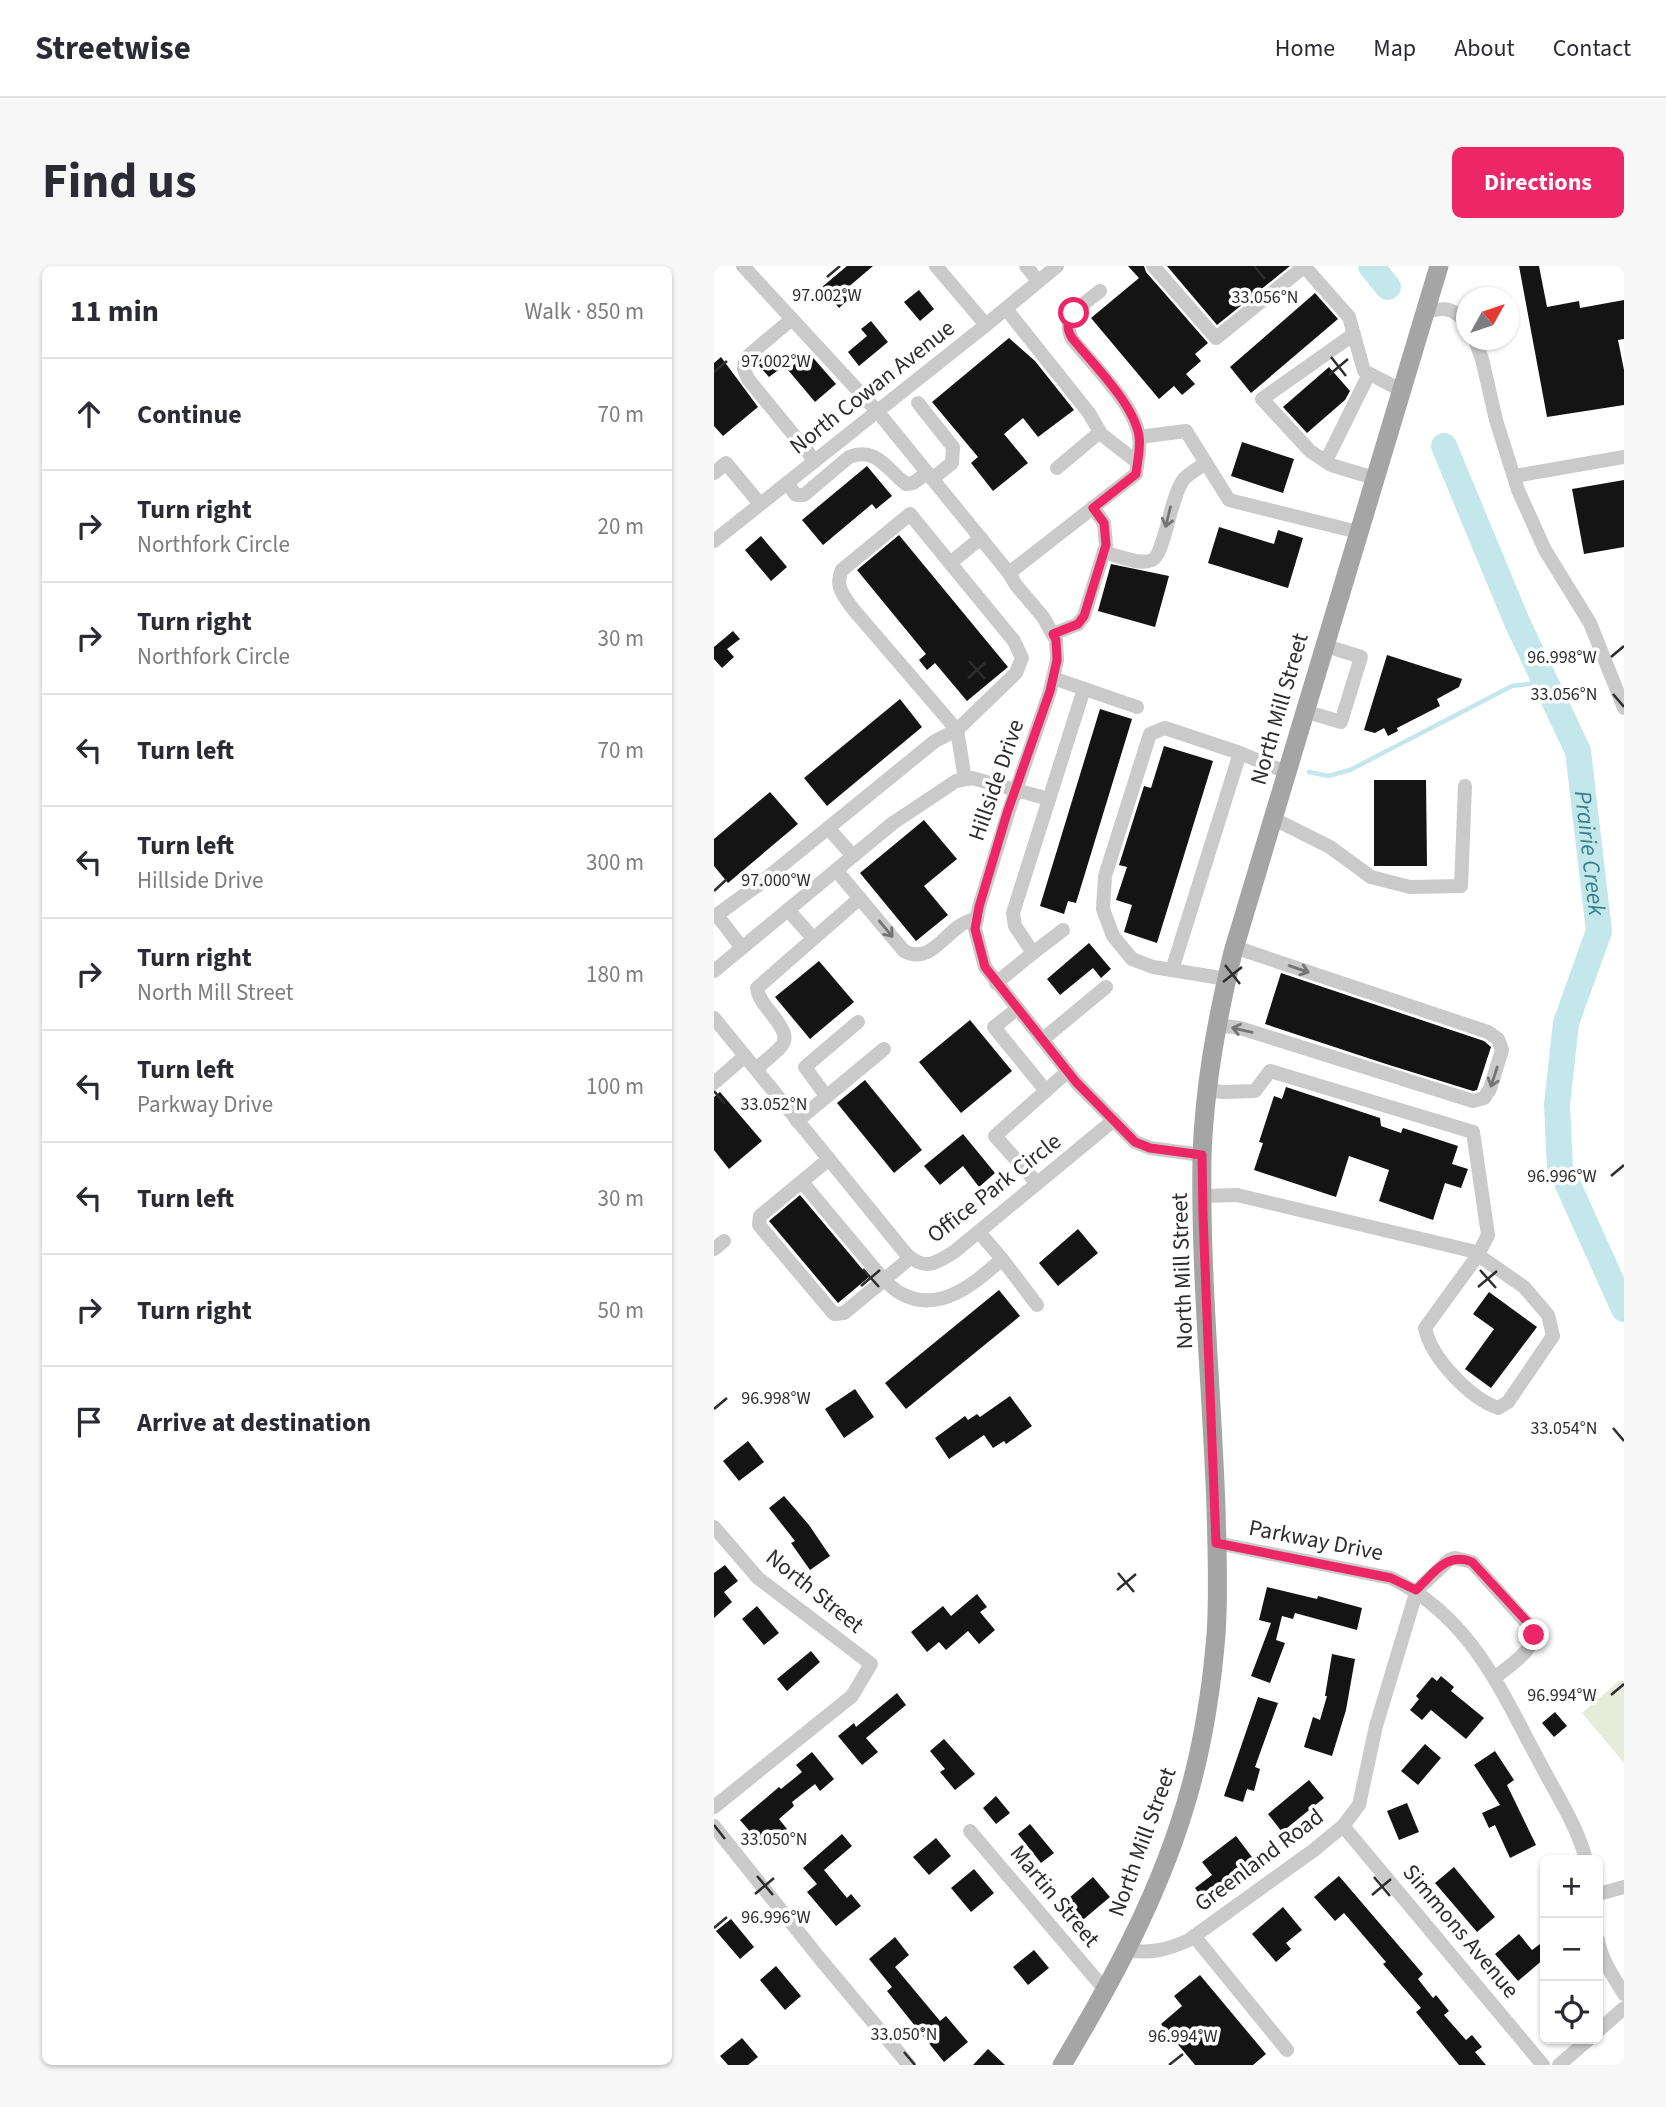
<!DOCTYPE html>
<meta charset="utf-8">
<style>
:root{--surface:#fff;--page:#f7f7f7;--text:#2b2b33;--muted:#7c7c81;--line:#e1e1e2;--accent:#ed2668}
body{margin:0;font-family:"Source Sans 3",sans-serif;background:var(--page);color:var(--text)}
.controls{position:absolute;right:21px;bottom:21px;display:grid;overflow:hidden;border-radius:10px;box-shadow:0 2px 5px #0004}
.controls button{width:63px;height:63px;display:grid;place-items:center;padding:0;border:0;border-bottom:2px solid var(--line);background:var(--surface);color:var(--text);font:35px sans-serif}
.compass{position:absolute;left:742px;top:21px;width:63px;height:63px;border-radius:50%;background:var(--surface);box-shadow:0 2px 5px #0004;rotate:50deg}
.stop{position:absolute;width:21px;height:21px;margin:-16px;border:5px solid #ed2668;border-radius:50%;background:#fff}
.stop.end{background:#ed2668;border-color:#fff;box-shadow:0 2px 7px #0008}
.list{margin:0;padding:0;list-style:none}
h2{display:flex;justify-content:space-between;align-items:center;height:91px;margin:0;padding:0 28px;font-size:30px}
h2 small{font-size:23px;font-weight:400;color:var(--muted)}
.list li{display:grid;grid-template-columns:46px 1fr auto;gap:21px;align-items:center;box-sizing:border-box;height:112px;padding:0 28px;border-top:2px solid var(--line)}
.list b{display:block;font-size:26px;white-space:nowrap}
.list p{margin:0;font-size:23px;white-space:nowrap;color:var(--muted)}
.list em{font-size:23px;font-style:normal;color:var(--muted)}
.icon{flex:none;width:38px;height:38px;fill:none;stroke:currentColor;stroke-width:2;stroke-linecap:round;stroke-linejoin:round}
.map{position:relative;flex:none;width:910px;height:1799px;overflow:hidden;border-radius:10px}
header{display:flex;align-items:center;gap:42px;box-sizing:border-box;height:98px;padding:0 35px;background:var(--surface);border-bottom:2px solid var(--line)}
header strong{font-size:33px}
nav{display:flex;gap:38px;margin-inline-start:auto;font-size:24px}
.intro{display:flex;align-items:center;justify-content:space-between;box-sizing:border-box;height:168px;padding:0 42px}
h1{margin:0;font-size:49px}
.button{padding:18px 32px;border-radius:10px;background:var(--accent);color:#fff;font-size:24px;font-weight:700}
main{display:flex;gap:42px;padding:0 42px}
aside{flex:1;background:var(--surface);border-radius:10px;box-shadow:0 2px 5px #0004}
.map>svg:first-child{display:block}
</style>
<header>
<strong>Streetwise</strong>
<nav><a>Home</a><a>Map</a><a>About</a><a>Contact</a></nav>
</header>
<div class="intro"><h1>Find us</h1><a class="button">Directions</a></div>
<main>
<aside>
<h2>11 min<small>Walk · 850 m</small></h2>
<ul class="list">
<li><svg class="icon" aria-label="ahead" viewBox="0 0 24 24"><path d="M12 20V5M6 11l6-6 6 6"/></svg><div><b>Continue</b></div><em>70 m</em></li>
<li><svg class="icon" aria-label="right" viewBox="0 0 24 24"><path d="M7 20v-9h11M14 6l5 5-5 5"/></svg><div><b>Turn right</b><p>Northfork Circle</p></div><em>20 m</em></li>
<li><svg class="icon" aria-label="right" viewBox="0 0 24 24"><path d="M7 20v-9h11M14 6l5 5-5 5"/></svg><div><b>Turn right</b><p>Northfork Circle</p></div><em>30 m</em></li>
<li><svg class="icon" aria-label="left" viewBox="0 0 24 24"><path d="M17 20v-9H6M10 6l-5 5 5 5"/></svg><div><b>Turn left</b></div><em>70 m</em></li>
<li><svg class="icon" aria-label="left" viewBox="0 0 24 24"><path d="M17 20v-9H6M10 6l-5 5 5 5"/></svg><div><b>Turn left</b><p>Hillside Drive</p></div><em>300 m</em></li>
<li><svg class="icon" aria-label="right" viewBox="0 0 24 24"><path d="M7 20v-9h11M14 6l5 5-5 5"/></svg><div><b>Turn right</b><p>North Mill Street</p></div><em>180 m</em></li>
<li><svg class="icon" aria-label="left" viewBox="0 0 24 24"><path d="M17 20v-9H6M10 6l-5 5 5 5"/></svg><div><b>Turn left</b><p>Parkway Drive</p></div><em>100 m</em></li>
<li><svg class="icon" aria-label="left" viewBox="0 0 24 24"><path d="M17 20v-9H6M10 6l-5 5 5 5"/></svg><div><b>Turn left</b></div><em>30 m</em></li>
<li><svg class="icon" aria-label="right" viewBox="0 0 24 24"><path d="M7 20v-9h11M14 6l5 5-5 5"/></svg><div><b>Turn right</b></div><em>50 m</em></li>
<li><svg class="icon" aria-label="arrive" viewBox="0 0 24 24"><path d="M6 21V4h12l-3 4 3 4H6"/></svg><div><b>Arrive at destination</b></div></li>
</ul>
</aside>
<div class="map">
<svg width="910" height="1799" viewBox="0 0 910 1799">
<rect width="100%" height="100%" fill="#fff"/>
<path fill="#e7ebd9" d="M905 1415H910V1497L868 1447Z"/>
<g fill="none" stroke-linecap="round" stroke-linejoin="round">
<path stroke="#c4e7ec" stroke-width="4.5" d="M595 506 614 510 636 504 798 420 832 416"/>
<g stroke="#c4e7ec" stroke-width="26">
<path d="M657 0 674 21"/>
<path id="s1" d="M730 180 803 356 864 485 885 665 852 757 843 839 846 901 910 1043"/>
</g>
</g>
<g fill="#141414">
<path d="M133 0H159L132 23 138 30 125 42 108 21Z"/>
<path d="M414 0H430L432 6 494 77 481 88 487 95 472 108 481 118 468 129 460 120 445 133 377 52 425 12Z"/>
<path d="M453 0H576L503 59Z"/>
<path d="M805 0H825L833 41 865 35 866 42 910 34V73L904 74 910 104V139L833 151Z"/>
<path d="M205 24 220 43 206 55 190 36Z"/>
<path d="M601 27 624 53 537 127 516 101Z"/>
<path d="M157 55 174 76 145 100 134 86 153 70 147 63Z"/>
<path d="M295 72 321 95 360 144 324 171 309 152 290 168 314 197 279 225 257 197 264 191 218 136Z"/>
<path d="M54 86 67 102 55 111 42 96Z"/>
<path d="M94 86 122 118 101 136 74 104Z"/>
<path d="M7 91 44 141 9 170 0 160V97Z"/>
<path d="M615 101 636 125 631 134 593 167 569 141Z"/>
<path d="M528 176 580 193 569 227 517 210Z"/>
<path d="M153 200 178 230 162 243 158 238 109 279 88 254Z"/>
<path d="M910 214V281L870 288 858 223Z"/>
<path d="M505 261 560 278 564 264 589 272 574 322 494 297Z"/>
<path d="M185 269 294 401 253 435 221 397 213 404 205 394 212 388 143 304Z"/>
<path d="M47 270 73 301 57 315 31 284Z"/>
<path d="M397 298 455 310 441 361 384 345Z"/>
<path d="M19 365 26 373 13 383 20 391 8 402 0 393V381Z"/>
<path d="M673 389 748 413 745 421 723 433 726 440 683 462 684 465 674 470 670 462 661 467 650 464Z"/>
<path d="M186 433 208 461 113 540 90 512Z"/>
<path d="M386 443 418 453 362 637 354 635 350 648 326 640Z"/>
<path d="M450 480 499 495 443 677 410 666 418 639 402 634 413 601 405 599 430 520 437 522Z"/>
<path d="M660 514H712L713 600H660Z"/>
<path d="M56 526 84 558 14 617 0 600V573Z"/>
<path d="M210 554 243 593 210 620 234 649 202 675 146 607Z"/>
<path d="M375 677 397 703 387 712 379 702 346 729 333 713Z"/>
<path d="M105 695 140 736 96 773 61 731Z"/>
<path d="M567 707 770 775 777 781 763 824 759 825 672 798 551 758Z"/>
<path d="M256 754 298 805 247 847 205 796Z"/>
<path d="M151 814 208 884 180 907 123 837Z"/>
<path d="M572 821 666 852 667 860 687 867 689 862 744 880 738 898 754 903 747 922 731 917 719 954 665 935 675 904 635 890 622 931 540 904 549 877 545 876 560 830 568 833Z"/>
<path d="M6 826 48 875 15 903 0 884V831Z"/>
<path d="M249 868 281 907 265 921 249 900 226 919 210 900Z"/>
<path d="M86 929 155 1011 124 1037 55 955Z"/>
<path d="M364 963 384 987 344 1020 325 997Z"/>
<path d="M285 1024 306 1050 192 1143 171 1117Z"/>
<path d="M775 1026 823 1061 777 1122 751 1103 780 1063 759 1048Z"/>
<path d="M141 1123 160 1151 130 1172 111 1143Z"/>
<path d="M296 1130 318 1160 292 1178 290 1175 279 1182 270 1169 235 1193 221 1172 251 1150 254 1154 263 1148 266 1151Z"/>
<path d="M34 1175 50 1196 25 1215 9 1195Z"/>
<path d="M70 1230 95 1259 116 1290 96 1304 77 1277 81 1275 55 1242Z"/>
<path d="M11 1299 24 1315 10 1326 18 1336 0 1352V1307Z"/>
<path d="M553 1321 603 1333 604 1330 648 1342 643 1364 581 1347 579 1353 568 1350 562 1374 571 1377 556 1417 537 1410 557 1357 545 1354Z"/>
<path d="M263 1328 273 1341 266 1346 281 1364 265 1378 254 1365 232 1384 225 1376 213 1386 197 1366 229 1340 237 1350Z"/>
<path d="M43 1340 65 1367 50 1379 28 1353Z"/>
<path d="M97 1385 106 1396 73 1425 63 1413Z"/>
<path d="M618 1388 641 1393 632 1444 618 1490 590 1481 599 1451 606 1454 613 1430H611Z"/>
<path d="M727 1410 740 1421 737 1425 770 1452 752 1473 717 1444 708 1454 696 1444 705 1433 702 1430 718 1411 723 1415Z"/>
<path d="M183 1427 192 1439 152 1472 164 1486 148 1499 124 1470 140 1457 142 1461Z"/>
<path d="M544 1431 564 1437 541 1501 546 1503 540 1525 533 1523 529 1536 510 1530Z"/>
<path d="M841 1446 853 1460 840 1471 828 1457Z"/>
<path d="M230 1473 261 1508 241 1524 226 1506 231 1503 216 1485Z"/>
<path d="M711 1478 727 1492 704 1519 687 1505Z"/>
<path d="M781 1485 800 1514 793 1519 822 1579 796 1592 781 1559 775 1562 768 1547 786 1539 760 1499Z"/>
<path d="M98 1486 120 1513 106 1525 101 1518 78 1536 80 1540 65 1553 73 1563 61 1573 55 1567 45 1576 26 1554 65 1521 67 1523 88 1506 82 1499Z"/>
<path d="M595 1514 610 1532 568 1566 554 1548Z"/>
<path d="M282 1530 296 1547 282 1558 269 1542Z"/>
<path d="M693 1537 705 1566 685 1574 673 1545Z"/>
<path d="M316 1558 340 1587 327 1597 304 1568Z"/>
<path d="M128 1568 138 1580 110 1604 133 1632 137 1628 147 1640 122 1660 93 1626 103 1618 89 1602Z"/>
<path d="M522 1570 544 1599 493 1638 481 1622 498 1609 488 1596Z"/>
<path d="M222 1572 237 1590 215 1609 199 1591Z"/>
<path d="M740 1601 781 1651 763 1666 721 1617Z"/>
<path d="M260 1603 280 1627 257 1646 237 1622Z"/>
<path d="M625 1610 709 1708 704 1713 719 1732 722 1729 735 1745 730 1749 752 1774 758 1769 768 1781 761 1786 772 1799H745L702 1746 707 1742 669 1698 672 1696 630 1647 621 1655 600 1631Z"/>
<path d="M379 1611 396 1631 364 1658 348 1638Z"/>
<path d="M569 1641 588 1664 572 1677 577 1683 562 1696 538 1668Z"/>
<path d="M17 1653 40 1681 26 1693 2 1665Z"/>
<path d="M805 1668 818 1684 826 1678 831 1685V1692L804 1715 781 1688Z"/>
<path d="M181 1671 195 1689 181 1701 226 1755 232 1750 254 1776 230 1796 173 1725 178 1721 155 1693Z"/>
<path d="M320 1684 335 1702 314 1719 299 1701Z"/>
<path d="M62 1700 87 1730 71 1744 46 1714Z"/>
<path d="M486 1709 552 1788 539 1799H481L447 1758 468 1740 460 1730Z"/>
<path d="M28 1772 44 1791 34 1799H14L6 1790Z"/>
<path d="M274 1783 291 1799H259Z"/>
</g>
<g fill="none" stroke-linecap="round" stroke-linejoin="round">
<g stroke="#cacaca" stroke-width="14">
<path d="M29 0 163 145 295 307 302 319 329 351 342 374 343 394 336 425 294 547 265 641 261 663 271 701 362 816 421 876 436 882 488 889"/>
<path d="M222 0 272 59"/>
<path d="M312 0 324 15"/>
<path d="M439 0 502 72 591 0"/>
<path d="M590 0 635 51 650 105 687 124"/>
<path d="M292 43 375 147 387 168 423 196"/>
<path d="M711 46C730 41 739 41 752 57"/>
<path d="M78 53 35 89 31 94 30 103 34 113 101 195"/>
<path d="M640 68 548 133 596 185 617 199 660 212"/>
<path d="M761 74 768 93 782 154 804 224 831 284 876 357 910 442"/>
<path d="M204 137 239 181 238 197 218 213"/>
<path d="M425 171 472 165 515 234 644 266"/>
<path d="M612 195 655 108"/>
<path d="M343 202 386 166"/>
<path d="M0 207 12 197 46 238"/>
<path d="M801 210 910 191"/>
<path d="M73 217 82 229H90L135 191C163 180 173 204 192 218L199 217 213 207"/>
<path d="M0 275 272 59 343 0"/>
<path d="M390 286C402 289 426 300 438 294 451 288 456 230 470 213 475 207 485 202 492 197"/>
<path d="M295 307 422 208C423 197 427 182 425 170 420 138 378 98 358 73 346 50 370 38 386 25"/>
<path d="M339 368 364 358 370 350 392 279 390 257 379 241"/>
<path d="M339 412 423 441"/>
<path d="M590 445 627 456 647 391 609 379"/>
<path d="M251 513 243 464 302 407 308 392 300 375 236 297 267 272"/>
<path d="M558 552 616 581 657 611 696 621 747 620 751 520"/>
<path d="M114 562 139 590"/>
<path d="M122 604 190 685C215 698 228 671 247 659 251 656 258 654 263 652"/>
<path d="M74 644 99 672"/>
<path d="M3 649 28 682"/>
<path d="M0 651 44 619 221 475 243 464 139 343C130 330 120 320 128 304L196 248 236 297"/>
<path d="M319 687 349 664"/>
<path d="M458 704 526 487"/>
<path d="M0 705 179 557 242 515 258 512 335 533"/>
<path d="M513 713 439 701 418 693 399 670 389 643 391 610 436 468 451 462 526 487 572 506"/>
<path d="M282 717 319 687 301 660 299 647 370 423"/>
<path d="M303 743 280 761 332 825"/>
<path d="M0 752 193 989C212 1005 222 997 240 986L400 854"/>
<path d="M503 759 526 762 759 835 770 832 776 823 788 784 784 773 774 766 520 681"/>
<path d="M328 774 392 721"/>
<path d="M42 803C73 775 82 778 53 742 48 735 44 730 43 722L146 632"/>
<path d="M0 817 31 790"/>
<path d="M112 830 91 801 144 756"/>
<path d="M83 855 170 783"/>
<path d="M115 893 46 950 45 959 120 1048 130 1047 170 1014C175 1018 181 1025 188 1028 226 1048 261 1017 288 993L265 966"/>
<path d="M88 916 170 1014 196 992"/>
<path d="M323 917 281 870 353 806"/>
<path d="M489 930 523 929 758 985 764 989 810 1021 834 1049 839 1070 794 1136 784 1142C756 1132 717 1092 711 1062L764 989 774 969 759 866 556 805 541 825 509 826 493 824"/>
<path d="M0 983 10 975"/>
<path d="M288 993 323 1039"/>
<path d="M0 1261 44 1312 157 1398 138 1430 0 1541"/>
<path d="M503 1277 677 1312C757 1351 786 1423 826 1497 842 1528 864 1561 872 1594"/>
<path d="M0 1560 107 1694 195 1799"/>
<path d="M629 1560 829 1799"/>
<path d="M256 1565 392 1725"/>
<path d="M884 1628 910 1621"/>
<path d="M480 1670 573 1784"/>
<path d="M884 1674C888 1695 899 1710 910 1728"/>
<path d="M413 1684C436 1688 453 1684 475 1674L600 1584 629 1560 645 1539 662 1460 703 1324 735 1294 741 1292 758 1296 819 1364C822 1385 795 1399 781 1412"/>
<path d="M884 1765 910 1742"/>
<path d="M845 1799 875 1773"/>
</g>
<path stroke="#a5a5a5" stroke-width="19" d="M348 1799C400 1712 449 1622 476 1523 489 1476 498 1417 502 1369 505 1328 503 1284 502 1242 498 1126 486 1007 488 891 490 821 503 753 519 686L725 0"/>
</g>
<defs><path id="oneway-shaft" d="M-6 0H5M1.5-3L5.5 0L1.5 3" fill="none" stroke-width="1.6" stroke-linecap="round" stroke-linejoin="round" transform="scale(1.75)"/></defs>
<g stroke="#747474">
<use href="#oneway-shaft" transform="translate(454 251) rotate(104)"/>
<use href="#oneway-shaft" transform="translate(172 663) rotate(50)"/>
<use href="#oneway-shaft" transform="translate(585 703) rotate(19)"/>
<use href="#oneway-shaft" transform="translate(528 764) rotate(-167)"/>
<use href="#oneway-shaft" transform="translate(780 811) rotate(108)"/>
</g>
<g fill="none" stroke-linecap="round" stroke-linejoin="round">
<path stroke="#ed2668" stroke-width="9" d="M360 47C353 57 352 62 358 72 378 97 420 138 425 170 427 182 423 197 422 208L379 242 390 257 392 279 370 350 364 358 339 368 342 374 343 394 336 425 293 547 265 641 261 663 271 701 362 816 421 876 436 882 488 889 489 949 502 1277 677 1312 702 1324C719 1308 733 1285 758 1296L816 1359 820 1369"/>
</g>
<path fill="none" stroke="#2d2d2d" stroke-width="2.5" d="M540 0 551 13M113 11 126 0M617 91 632 110M0 106 13 95M615 109 634 93M897 391 910 380M255 395 271 413M254 412 272 396M899 428 910 441M0 625 13 613M511 699 526 718M509 716 528 701M0 825 11 838M897 910 910 899M149 1003 165 1021M766 1004 782 1022M147 1020 166 1004M764 1021 783 1005M0 1143 13 1132M899 1162 910 1175M404 1307 420 1326M403 1324 422 1308M897 1429 910 1418M0 1559 11 1573M43 1610 59 1629M660 1611 676 1630M41 1628 60 1612M658 1629 677 1613M0 1662 13 1651M190 1786 201 1799M455 1799 469 1788"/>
<g text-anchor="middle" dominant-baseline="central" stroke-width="7" stroke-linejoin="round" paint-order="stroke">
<g font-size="23" fill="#2d2d2d" stroke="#fff">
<text transform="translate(158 121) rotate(-38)">North Cowan Avenue</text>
<text transform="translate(565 443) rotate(-74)">North Mill Street</text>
<text transform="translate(282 514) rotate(-71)">Hillside Drive</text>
<text transform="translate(280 922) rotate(-38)">Office Park Circle</text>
<text transform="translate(468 1005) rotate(-92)">North Mill Street</text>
<text transform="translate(602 1274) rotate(11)">Parkway Drive</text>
<text transform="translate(101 1325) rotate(39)">North Street</text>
<text transform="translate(428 1576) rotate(-70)">North Mill Street</text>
<text transform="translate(545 1594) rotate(-37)">Greenland Road</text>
<text transform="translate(341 1630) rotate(50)">Martin Street</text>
<text transform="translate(747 1665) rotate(50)">Simmons Avenue</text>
</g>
<g font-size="24" font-style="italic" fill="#36808c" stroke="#fff">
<text stroke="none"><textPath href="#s1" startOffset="436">Prairie Creek</textPath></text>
</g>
</g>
<g font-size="18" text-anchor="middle" fill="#2d2d2d" stroke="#fff" stroke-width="7" stroke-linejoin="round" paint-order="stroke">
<text x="113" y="35">97.002°W</text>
<text x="551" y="37">33.056°N</text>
<text x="62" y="101">97.002°W</text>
<text x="848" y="397">96.998°W</text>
<text x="850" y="434">33.056°N</text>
<text x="62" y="620">97.000°W</text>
<text x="60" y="844">33.052°N</text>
<text x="848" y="916">96.996°W</text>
<text x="62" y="1138">96.998°W</text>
<text x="850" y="1168">33.054°N</text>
<text x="848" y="1435">96.994°W</text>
<text x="60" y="1579">33.050°N</text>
<text x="62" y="1657">96.996°W</text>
<text x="190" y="1774">33.050°N</text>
<text x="469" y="1776">96.994°W</text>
</g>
</svg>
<div class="controls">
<button>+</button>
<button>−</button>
<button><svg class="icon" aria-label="locate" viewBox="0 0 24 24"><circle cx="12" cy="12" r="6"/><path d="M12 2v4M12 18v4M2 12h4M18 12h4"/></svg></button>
</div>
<svg class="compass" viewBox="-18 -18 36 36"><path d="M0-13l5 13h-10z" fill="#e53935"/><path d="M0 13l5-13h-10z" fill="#7c7c81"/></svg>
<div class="stop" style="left:360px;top:47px"></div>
<div class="stop end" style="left:820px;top:1369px"></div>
</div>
</main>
